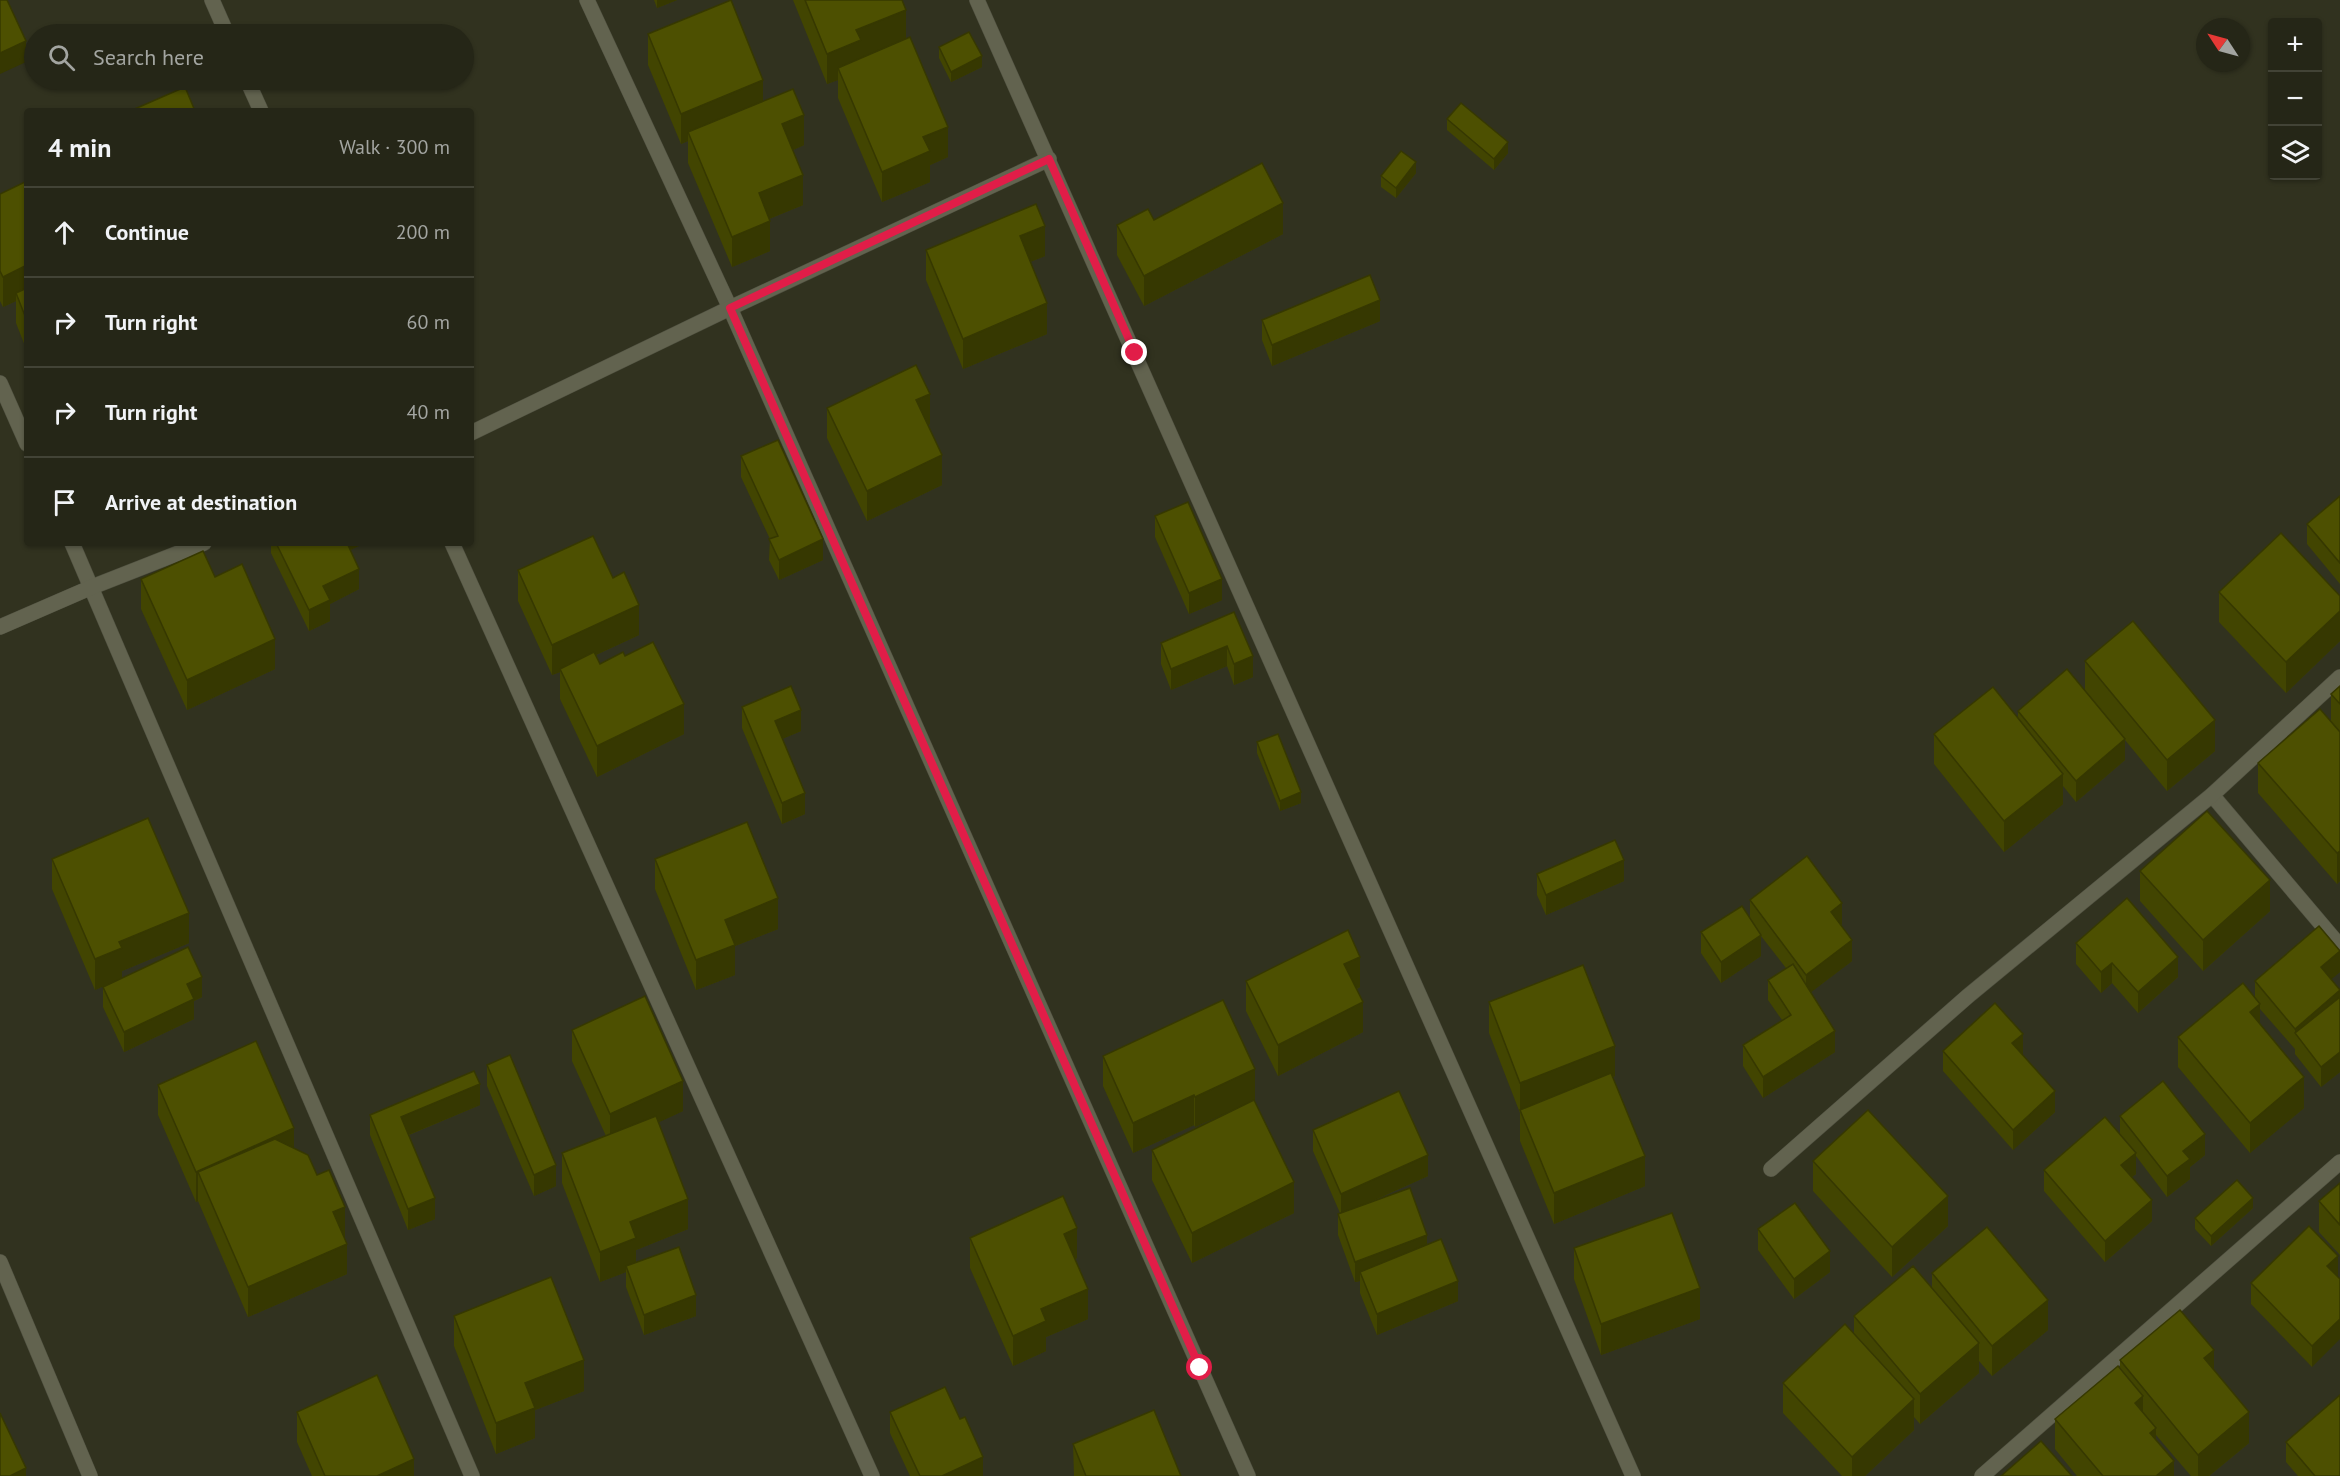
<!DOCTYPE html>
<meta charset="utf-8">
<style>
:root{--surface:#252617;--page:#2d2e20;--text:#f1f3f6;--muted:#a3a5a1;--line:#424336}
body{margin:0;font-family:"PT Sans",sans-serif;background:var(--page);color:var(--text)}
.controls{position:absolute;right:18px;top:18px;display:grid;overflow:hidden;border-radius:6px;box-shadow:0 2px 4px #0004}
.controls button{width:54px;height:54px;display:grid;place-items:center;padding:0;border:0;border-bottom:2px solid var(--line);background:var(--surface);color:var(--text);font:30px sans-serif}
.compass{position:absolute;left:2196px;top:18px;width:54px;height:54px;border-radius:50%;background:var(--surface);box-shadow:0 2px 4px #0004;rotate:306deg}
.stop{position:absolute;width:18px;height:18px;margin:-14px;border:4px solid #e11d48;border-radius:50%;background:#fff}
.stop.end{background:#e11d48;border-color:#fff;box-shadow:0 2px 6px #0008}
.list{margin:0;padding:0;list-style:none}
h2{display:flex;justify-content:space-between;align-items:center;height:78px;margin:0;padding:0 24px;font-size:26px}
h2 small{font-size:20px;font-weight:400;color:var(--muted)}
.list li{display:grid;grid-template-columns:39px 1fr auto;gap:18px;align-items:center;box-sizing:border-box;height:90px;padding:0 24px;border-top:2px solid var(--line)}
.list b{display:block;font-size:22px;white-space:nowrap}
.list em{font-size:20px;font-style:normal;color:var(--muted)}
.icon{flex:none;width:33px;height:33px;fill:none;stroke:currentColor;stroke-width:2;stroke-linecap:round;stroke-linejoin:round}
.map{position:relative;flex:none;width:2340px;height:1476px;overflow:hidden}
.search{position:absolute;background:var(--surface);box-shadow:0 2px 4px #0004;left:24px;top:24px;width:450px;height:66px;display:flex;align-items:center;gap:15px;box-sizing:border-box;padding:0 21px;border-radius:33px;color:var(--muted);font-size:22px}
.panel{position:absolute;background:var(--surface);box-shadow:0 2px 4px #0004;left:24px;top:108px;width:450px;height:438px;border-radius:6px}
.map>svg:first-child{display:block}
</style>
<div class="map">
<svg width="2340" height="1476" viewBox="0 0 2340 1476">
<rect width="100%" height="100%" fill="#31321f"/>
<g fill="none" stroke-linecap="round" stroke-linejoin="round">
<g stroke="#4e4f3f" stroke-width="16">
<g id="minor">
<path d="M212 0 227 34"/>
<path d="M587 0 730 308 1248 1476"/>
<path d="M977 0 1633 1476"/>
<path d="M247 80 261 111"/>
<path d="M0 383 27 444"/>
<path d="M471 433 730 308 1049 159"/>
<path d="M72 543 472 1476"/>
<path d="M452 543 872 1476"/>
<path d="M0 627 92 587 204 543"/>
<path d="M2212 795 2340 946"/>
<path d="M1771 1169 1968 996 2212 795 2340 677"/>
<path d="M0 1262 90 1476"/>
<path d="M1982 1476 2340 1162"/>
</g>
</g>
<use href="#minor" stroke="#62634f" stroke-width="15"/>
</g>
<g fill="#424501">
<path d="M654 0H677L657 8Z"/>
<path d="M793 0H902L906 38 948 157 930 165V182L882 202 838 98V80L827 84Z"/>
<path d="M648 34 763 101 804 145 793 150 803 205 769 219 770 251 732 267 688 163V141L681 144 648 65Z"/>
<path d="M939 47 982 67 951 82 939 58Z"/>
<path d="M1447 119 1508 153 1494 170 1447 130Z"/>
<path d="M1416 173 1396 198 1381 187V176Z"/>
<path d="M27 181V351L16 323V301L3 307 0 301V194Z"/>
<path d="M1154 220 1283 234 1144 306 1117 255V225Z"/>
<path d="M926 250 1045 256 1030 262 1047 334 963 369 926 280Z"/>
<path d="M1262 320 1380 321 1272 366 1262 340Z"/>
<path d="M827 408 930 424 928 425 942 485 867 521 827 438Z"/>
<path d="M741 456 823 560 779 580 769 560 770 539 741 477Z"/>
<path d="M2340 496V584L2307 544V524Z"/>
<path d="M1155 516 1222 600 1189 614 1155 537Z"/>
<path d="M271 543H363V544L350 550 359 589 330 604V621L309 631 271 553Z"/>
<path d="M518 570 639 635 596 655 600 664 625 656 684 734 597 777 560 699V672L552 675 518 601Z"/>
<path d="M215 577 275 669 187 710 141 609V579Z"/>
<path d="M2219 592 2340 596V641L2286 693 2219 622Z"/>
<path d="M1234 612 1253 677 1234 685 1227 666 1171 690 1161 664V643Z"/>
<path d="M2085 661 2215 751 2167 791 2125 740V760L2076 802 2063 786V804L2004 852 1934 764V734L2018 718V711L2085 691Z"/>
<path d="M2340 686V881L2337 884 2258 793V763L2331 722V694Z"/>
<path d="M742 707 801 731 782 739 805 814 782 824 742 728Z"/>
<path d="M1257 742 1301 803 1280 811 1257 753Z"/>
<path d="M52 859 189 943 122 971V978L202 997 194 1001V1019L124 1052 103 1007V987L115 981 95 990 52 889Z"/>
<path d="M655 859 778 929 735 946V975L696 990 655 889Z"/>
<path d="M2140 871 2270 911 2203 971 2140 901Z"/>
<path d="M1537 874 1624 881 1546 915 1537 895Z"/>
<path d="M1750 900 1842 924 1841 925 1852 961 1811 992 1835 1052 1763 1098 1743 1066V1045L1782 1020 1768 1000V980L1786 968 1761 936V956L1721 983 1701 953V932L1750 917Z"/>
<path d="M2076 943 2178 977 2138 1013 2112 983 2101 993 2076 964Z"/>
<path d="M2340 951V972L2331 979 2340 990V1072L2321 1087 2295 1054V1049L2260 1009V1024L2304 1108 2250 1153 2178 1067V1037L2255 997V981Z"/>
<path d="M1246 981 1360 987 1357 989 1363 1032 1278 1076 1246 1011Z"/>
<path d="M1489 1002 1615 1076 1613 1077 1645 1186 1554 1224 1520 1141V1113L1489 1033Z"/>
<path d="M572 1030 683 1111 659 1122 688 1229 636 1250V1262L696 1316 644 1335 626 1287V1272L600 1282 562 1183V1153L606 1136 572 1061Z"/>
<path d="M1943 1051 2023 1055 2055 1112 2013 1150 1943 1071Z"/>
<path d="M1103 1056 1255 1100H1254L1294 1213 1192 1263 1152 1180V1150L1245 1104 1195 1127 1194 1125 1133 1153 1103 1086Z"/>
<path d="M487 1065 556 1186 534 1196 487 1086Z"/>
<path d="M158 1085 294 1148 345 1237H344L347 1274 248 1317 198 1201 196 1202 158 1115Z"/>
<path d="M480 1105 409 1135 435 1219 408 1230 370 1135V1115Z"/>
<path d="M2120 1116 2205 1155 2190 1167V1179L2167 1197 2136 1156V1174L2132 1177 2152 1221 2105 1262 2044 1191V1170L2120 1135Z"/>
<path d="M1313 1130 1428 1176 1366 1204 1427 1245 1458 1301 1377 1335 1360 1293V1281L1355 1282 1338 1235V1214L1340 1213 1313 1151Z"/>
<path d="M1813 1161 1948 1226 1892 1277 1813 1191Z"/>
<path d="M2340 1183V1255L2319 1232V1201Z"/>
<path d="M2253 1208 2211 1246 2195 1229V1218Z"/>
<path d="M1758 1229 1830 1272 1794 1299 1758 1250Z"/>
<path d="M970 1238 1077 1258 1075 1259 1088 1319 1046 1337V1351L1013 1366 970 1268Z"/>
<path d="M1574 1248 1700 1319 1601 1355 1574 1279Z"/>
<path d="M1932 1273 2048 1330 1992 1376 1979 1361V1373L1920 1424 1914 1417V1430L1865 1476H1842L1783 1413V1383L1854 1335V1316L1932 1287Z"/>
<path d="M2338 1276 2312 1367 2251 1304V1283Z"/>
<path d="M454 1316 584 1391 535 1410V1438L496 1454 454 1346Z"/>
<path d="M2120 1360 2214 1370 2249 1443 2209 1476H2191L2156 1435V1440L2174 1476H2077L2055 1449V1419L2120 1368Z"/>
<path d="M297 1412 414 1476H312L297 1442Z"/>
<path d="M890 1412 983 1476H910L890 1433Z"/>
<path d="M2286 1442 2340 1476H2298L2286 1462Z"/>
<path d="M1073 1444 1181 1476H1074Z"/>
</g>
<g fill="#363801">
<path d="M657 0H677L657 8Z"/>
<path d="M906 10V41L838 68V80L827 84V54L856 30Z"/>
<path d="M26 41V62L0 74V53Z"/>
<path d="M982 56V67L951 82V72Z"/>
<path d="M763 80V110L688 132V141L681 144V114Z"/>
<path d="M804 115V145L782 155V124Z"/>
<path d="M948 127V157L930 165V182L882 202V172L923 137Z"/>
<path d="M1508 142V153L1494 170V159Z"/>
<path d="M1416 162V173L1396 198V188Z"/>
<path d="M803 175V205L759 223V193Z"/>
<path d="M1283 203V234L1144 306V276Z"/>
<path d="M770 221V251L732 267V237Z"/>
<path d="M1045 226V256L1020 266V236Z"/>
<path d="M27 265V296L16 293V301L3 307V277Z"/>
<path d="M1380 300V321L1272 366V345Z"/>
<path d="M1047 303V334L963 369V339Z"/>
<path d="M930 394V424L916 431V400Z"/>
<path d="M942 455V485L867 521V491Z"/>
<path d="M823 539V560L779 580V560Z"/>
<path d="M342 543H363V544L342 554Z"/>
<path d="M359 569V589L330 604V621L309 631V610L323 586Z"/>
<path d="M1222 579V600L1189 614V593Z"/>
<path d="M639 605V635L561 671 560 669V672L552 675V645Z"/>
<path d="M2340 611V641L2286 693V662Z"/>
<path d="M275 639V669L187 710V680Z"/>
<path d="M1227 646V666L1171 690V669Z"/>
<path d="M1253 656V677L1234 685V664Z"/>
<path d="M684 704V734L597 777V746Z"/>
<path d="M801 710V731L775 742V721Z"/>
<path d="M2215 720V751L2167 791V760Z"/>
<path d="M2125 739V760L2076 802V781Z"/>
<path d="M2063 774V804L2004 852V821Z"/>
<path d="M1301 792V803L1280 811V801Z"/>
<path d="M805 793V814L782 824V803Z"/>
<path d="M2340 851V881L2337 884V853Z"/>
<path d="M1624 860V881L1546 915V895Z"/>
<path d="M2270 880V911L2203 971V940Z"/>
<path d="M778 898V929L735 946V975L696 990V960L725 920Z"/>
<path d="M1842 903V924L1831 933V912Z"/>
<path d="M189 913V943L122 971V978L95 990V959L119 942Z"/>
<path d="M1761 935V956L1721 983V962Z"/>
<path d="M1852 940V961L1806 996V975Z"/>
<path d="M2340 951V972L2321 988V967Z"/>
<path d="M1360 957V987L1344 995V964Z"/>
<path d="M2178 957V977L2138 1013V992Z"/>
<path d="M2112 963V983L2101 993V972Z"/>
<path d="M202 977V997L194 1001V1019L124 1052V1032L187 984Z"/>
<path d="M2340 990V1011L2295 1034V1029Z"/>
<path d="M1363 1002V1032L1278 1076V1045Z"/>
<path d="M2260 1004V1034L2250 1012Z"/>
<path d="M1835 1031V1052L1763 1098V1077Z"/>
<path d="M2023 1034V1055L2012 1043Z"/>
<path d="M1615 1046V1076L1521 1113 1520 1110V1113V1083Z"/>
<path d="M2340 1052V1072L2321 1087V1067Z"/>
<path d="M1255 1069V1100L1195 1127V1097Z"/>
<path d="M2304 1077V1108L2250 1153V1123Z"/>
<path d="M683 1081V1111L610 1145V1114Z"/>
<path d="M480 1084V1105L401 1138V1117Z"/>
<path d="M2055 1091V1112L2013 1150V1130Z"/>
<path d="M1194 1095V1125L1133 1153V1123Z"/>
<path d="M294 1128V1158L198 1172V1201L196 1202V1172Z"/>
<path d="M2205 1134V1155L2190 1167V1179L2167 1197V1176L2183 1151Z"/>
<path d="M2136 1153V1174L2121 1185V1165Z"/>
<path d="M1428 1155V1176L1341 1215V1194Z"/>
<path d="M1645 1156V1186L1554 1224V1193Z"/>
<path d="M556 1165V1186L534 1196V1175Z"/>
<path d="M1294 1182V1213L1192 1263V1233Z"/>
<path d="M1948 1196V1226L1892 1277V1247Z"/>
<path d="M435 1198V1219L408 1230V1209Z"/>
<path d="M2253 1198V1208L2211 1246V1236Z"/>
<path d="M688 1199V1229L636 1250V1268L626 1266V1272L600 1282V1252L630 1222Z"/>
<path d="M2152 1200V1221L2105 1262V1241Z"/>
<path d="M345 1207V1237L333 1242V1212Z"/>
<path d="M1077 1228V1258L1064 1264V1234Z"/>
<path d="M1427 1235V1256L1360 1272V1281L1355 1282V1262Z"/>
<path d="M347 1244V1274L248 1317V1287Z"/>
<path d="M1830 1251V1272L1794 1299V1279Z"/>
<path d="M2338 1256V1277L2327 1266Z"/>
<path d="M1458 1281V1301L1377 1335V1314Z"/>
<path d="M1700 1288V1319L1601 1355V1324Z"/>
<path d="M1088 1289V1319L1046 1337V1351L1013 1366V1336L1041 1309Z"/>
<path d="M696 1295V1316L644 1335V1315Z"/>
<path d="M2048 1300V1330L1992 1376V1346Z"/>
<path d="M2340 1319V1339L2312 1367V1346Z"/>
<path d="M1979 1343V1373L1920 1424V1394Z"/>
<path d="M2214 1350V1380L2204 1358Z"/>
<path d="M584 1360V1391L535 1410V1438L496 1454V1423L525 1383Z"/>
<path d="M2143 1396V1427L2135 1403Z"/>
<path d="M1914 1399V1430L1865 1476H1852V1457Z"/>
<path d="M2249 1412V1443L2209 1476H2198V1455Z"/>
<path d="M2156 1428V1458L2150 1433Z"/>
<path d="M983 1457V1476H942Z"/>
<path d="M414 1459V1476H377Z"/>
<path d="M2174 1461V1476H2156Z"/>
<path d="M26 1468V1476H10Z"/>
</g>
<g fill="#4d5001" stroke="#363801" stroke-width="1.5">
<path d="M0 0H7L26 41 0 53Z"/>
<path d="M731 0 763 80 681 114 648 34Z"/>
<path d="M805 0H902L906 10 856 30 861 40 827 54Z"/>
<path d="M969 32 982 56 951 72 939 47Z"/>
<path d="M910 37 948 127 923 137 930 151 882 172 838 68Z"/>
<path d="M185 87 195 111H130Z"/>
<path d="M793 89 804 115 782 124 803 175 759 193 770 221 732 237 688 132Z"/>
<path d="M1461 103 1508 142 1494 159 1447 119Z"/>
<path d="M1401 151 1416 162 1396 188 1381 176Z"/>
<path d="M1262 163 1283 203 1144 276 1117 225 1148 209 1154 220Z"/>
<path d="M27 181V265L3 277 0 271V194Z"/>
<path d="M1036 204 1045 226 1020 236 1047 303 963 339 926 250Z"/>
<path d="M1370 275 1380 300 1272 345 1262 320Z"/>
<path d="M27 288V321L16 293Z"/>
<path d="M916 365 930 394 916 400 942 455 867 491 827 408Z"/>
<path d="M778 440 823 539 779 560 769 539 778 536 741 456Z"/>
<path d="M2340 496V563L2307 524Z"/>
<path d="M1188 502 1222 579 1189 593 1155 516Z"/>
<path d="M2281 533 2340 596V611L2286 662 2219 592Z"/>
<path d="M593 536 613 578 624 572 639 605 552 645 518 570Z"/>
<path d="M276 543H347L359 569 323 586 330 600 309 610Z"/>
<path d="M203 551 215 577 242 564 275 639 187 680 141 579Z"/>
<path d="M1234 612 1253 656 1234 664 1227 646 1171 669 1161 643Z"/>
<path d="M2133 621 2215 720 2167 760 2085 661Z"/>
<path d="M653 642 684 704 597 746 560 669 594 652 600 664 623 652 625 656Z"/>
<path d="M2067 669 2125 739 2076 781 2018 711Z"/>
<path d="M791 686 801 710 775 721 805 793 782 803 742 707Z"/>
<path d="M2340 686V704L2331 694Z"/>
<path d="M1993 687 2063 774 2004 821 1934 734Z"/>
<path d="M2320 709 2340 732V851L2337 853 2258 763Z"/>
<path d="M1278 734 1301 792 1280 801 1257 742Z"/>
<path d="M2207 811 2270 880 2203 940 2140 871Z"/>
<path d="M148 818 189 913 119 942 122 948 95 959 52 859Z"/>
<path d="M747 822 778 898 725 920 735 945 696 960 655 859Z"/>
<path d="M1615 840 1624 860 1546 895 1537 874Z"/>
<path d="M1807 856 1842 903 1831 912 1852 940 1806 975 1750 900Z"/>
<path d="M2127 898 2178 957 2138 992 2112 963 2101 972 2076 943Z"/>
<path d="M1742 906 1761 935 1721 962 1701 932Z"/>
<path d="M2319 926 2340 951 2321 967 2340 990 2295 1029 2255 981Z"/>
<path d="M1348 930 1360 957 1344 964 1363 1002 1278 1045 1246 981Z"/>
<path d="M188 947 202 977 187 984 194 999 124 1032 103 987Z"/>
<path d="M1793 964 1835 1031 1763 1077 1743 1045 1791 1015 1768 980Z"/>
<path d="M1583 965 1615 1046 1520 1083 1489 1002Z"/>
<path d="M2243 983 2260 1004 2250 1012 2304 1077 2250 1123 2178 1037Z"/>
<path d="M645 996 683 1081 610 1114 572 1030Z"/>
<path d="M2340 997V1052L2321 1067 2295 1033Z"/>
<path d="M1223 1000 1255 1069 1195 1097 1194 1095 1133 1123 1103 1056Z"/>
<path d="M1995 1003 2023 1034 2012 1043 2055 1091 2013 1130 1943 1051Z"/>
<path d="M256 1041 294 1128 196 1172 158 1085Z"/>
<path d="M510 1055 556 1165 534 1175 487 1065Z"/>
<path d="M474 1071 480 1084 401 1117 435 1198 408 1209 370 1115Z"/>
<path d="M1611 1073 1645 1156 1554 1193 1520 1110Z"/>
<path d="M2163 1081 2205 1134 2183 1151 2190 1159 2167 1176 2120 1116Z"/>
<path d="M1399 1091 1428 1155 1341 1194 1313 1130Z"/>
<path d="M1254 1100 1294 1182 1192 1233 1152 1150Z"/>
<path d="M1868 1110 1948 1196 1892 1247 1813 1161Z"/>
<path d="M656 1116 688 1199 630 1222 636 1238 600 1252 562 1153Z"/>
<path d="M2105 1117 2136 1153 2121 1165 2152 1200 2105 1241 2044 1170Z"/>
<path d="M275 1139 308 1155 317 1175 329 1170 345 1207 333 1212 347 1244 248 1287 198 1172Z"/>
<path d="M2237 1180 2253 1198 2211 1236 2195 1218Z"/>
<path d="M2340 1183V1225L2319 1201Z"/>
<path d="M1410 1188 1427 1235 1355 1262 1338 1214Z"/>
<path d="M1063 1196 1077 1228 1064 1234 1088 1289 1041 1309 1046 1321 1013 1336 970 1238Z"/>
<path d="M1795 1203 1830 1251 1794 1279 1758 1229Z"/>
<path d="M1672 1213 1700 1288 1601 1324 1574 1248Z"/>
<path d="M2309 1226 2338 1256 2327 1266 2340 1279V1319L2312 1346 2251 1283Z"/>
<path d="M1987 1227 2048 1300 1992 1346 1932 1273Z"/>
<path d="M1441 1239 1458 1281 1377 1314 1360 1272Z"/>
<path d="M679 1247 696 1295 644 1315 626 1266Z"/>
<path d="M1913 1266 1979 1343 1920 1394 1854 1316Z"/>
<path d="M551 1277 584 1360 525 1383 535 1408 496 1423 454 1316Z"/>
<path d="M2180 1310 2214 1350 2204 1358 2249 1412 2198 1455 2120 1360Z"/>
<path d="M1845 1324 1914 1399 1852 1457 1783 1383Z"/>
<path d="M2118 1366 2143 1396 2135 1403 2156 1428 2150 1433 2174 1461 2156 1476H2103L2055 1419Z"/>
<path d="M377 1375 414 1459 377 1476H325L297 1412Z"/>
<path d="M945 1387 960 1419 965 1417 983 1457 942 1476H920L890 1412Z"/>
<path d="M2340 1395V1476H2315L2286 1442Z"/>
<path d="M1154 1410 1181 1476H1086L1073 1444Z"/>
<path d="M0 1413 26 1468 10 1476H0Z"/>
<path d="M2041 1441 2072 1476H2001Z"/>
</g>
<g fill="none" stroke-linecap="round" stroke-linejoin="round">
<path stroke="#e11d48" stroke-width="8" d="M1135 353 1049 159 730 308 1200 1368"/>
</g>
</svg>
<div class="controls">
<button>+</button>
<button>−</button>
<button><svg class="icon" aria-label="layers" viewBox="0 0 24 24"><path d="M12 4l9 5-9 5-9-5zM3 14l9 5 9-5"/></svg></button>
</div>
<svg class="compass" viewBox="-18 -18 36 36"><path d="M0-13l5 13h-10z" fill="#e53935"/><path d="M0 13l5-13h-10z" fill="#a3a5a1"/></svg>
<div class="stop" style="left:1200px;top:1368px"></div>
<div class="stop end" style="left:1135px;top:353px"></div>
<div class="search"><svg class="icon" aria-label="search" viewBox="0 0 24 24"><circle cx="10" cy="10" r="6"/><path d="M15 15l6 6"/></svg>Search here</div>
<section class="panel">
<h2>4 min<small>Walk · 300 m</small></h2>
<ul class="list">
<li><svg class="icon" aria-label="ahead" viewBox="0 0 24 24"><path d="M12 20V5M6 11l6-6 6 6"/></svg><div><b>Continue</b></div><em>200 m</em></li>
<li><svg class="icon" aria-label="right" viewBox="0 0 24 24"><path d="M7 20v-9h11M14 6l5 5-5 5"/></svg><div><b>Turn right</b></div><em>60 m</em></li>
<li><svg class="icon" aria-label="right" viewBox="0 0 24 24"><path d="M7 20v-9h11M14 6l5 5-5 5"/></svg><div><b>Turn right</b></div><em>40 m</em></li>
<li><svg class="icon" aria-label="arrive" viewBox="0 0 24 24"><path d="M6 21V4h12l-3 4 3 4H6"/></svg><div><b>Arrive at destination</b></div></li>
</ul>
</section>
</div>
